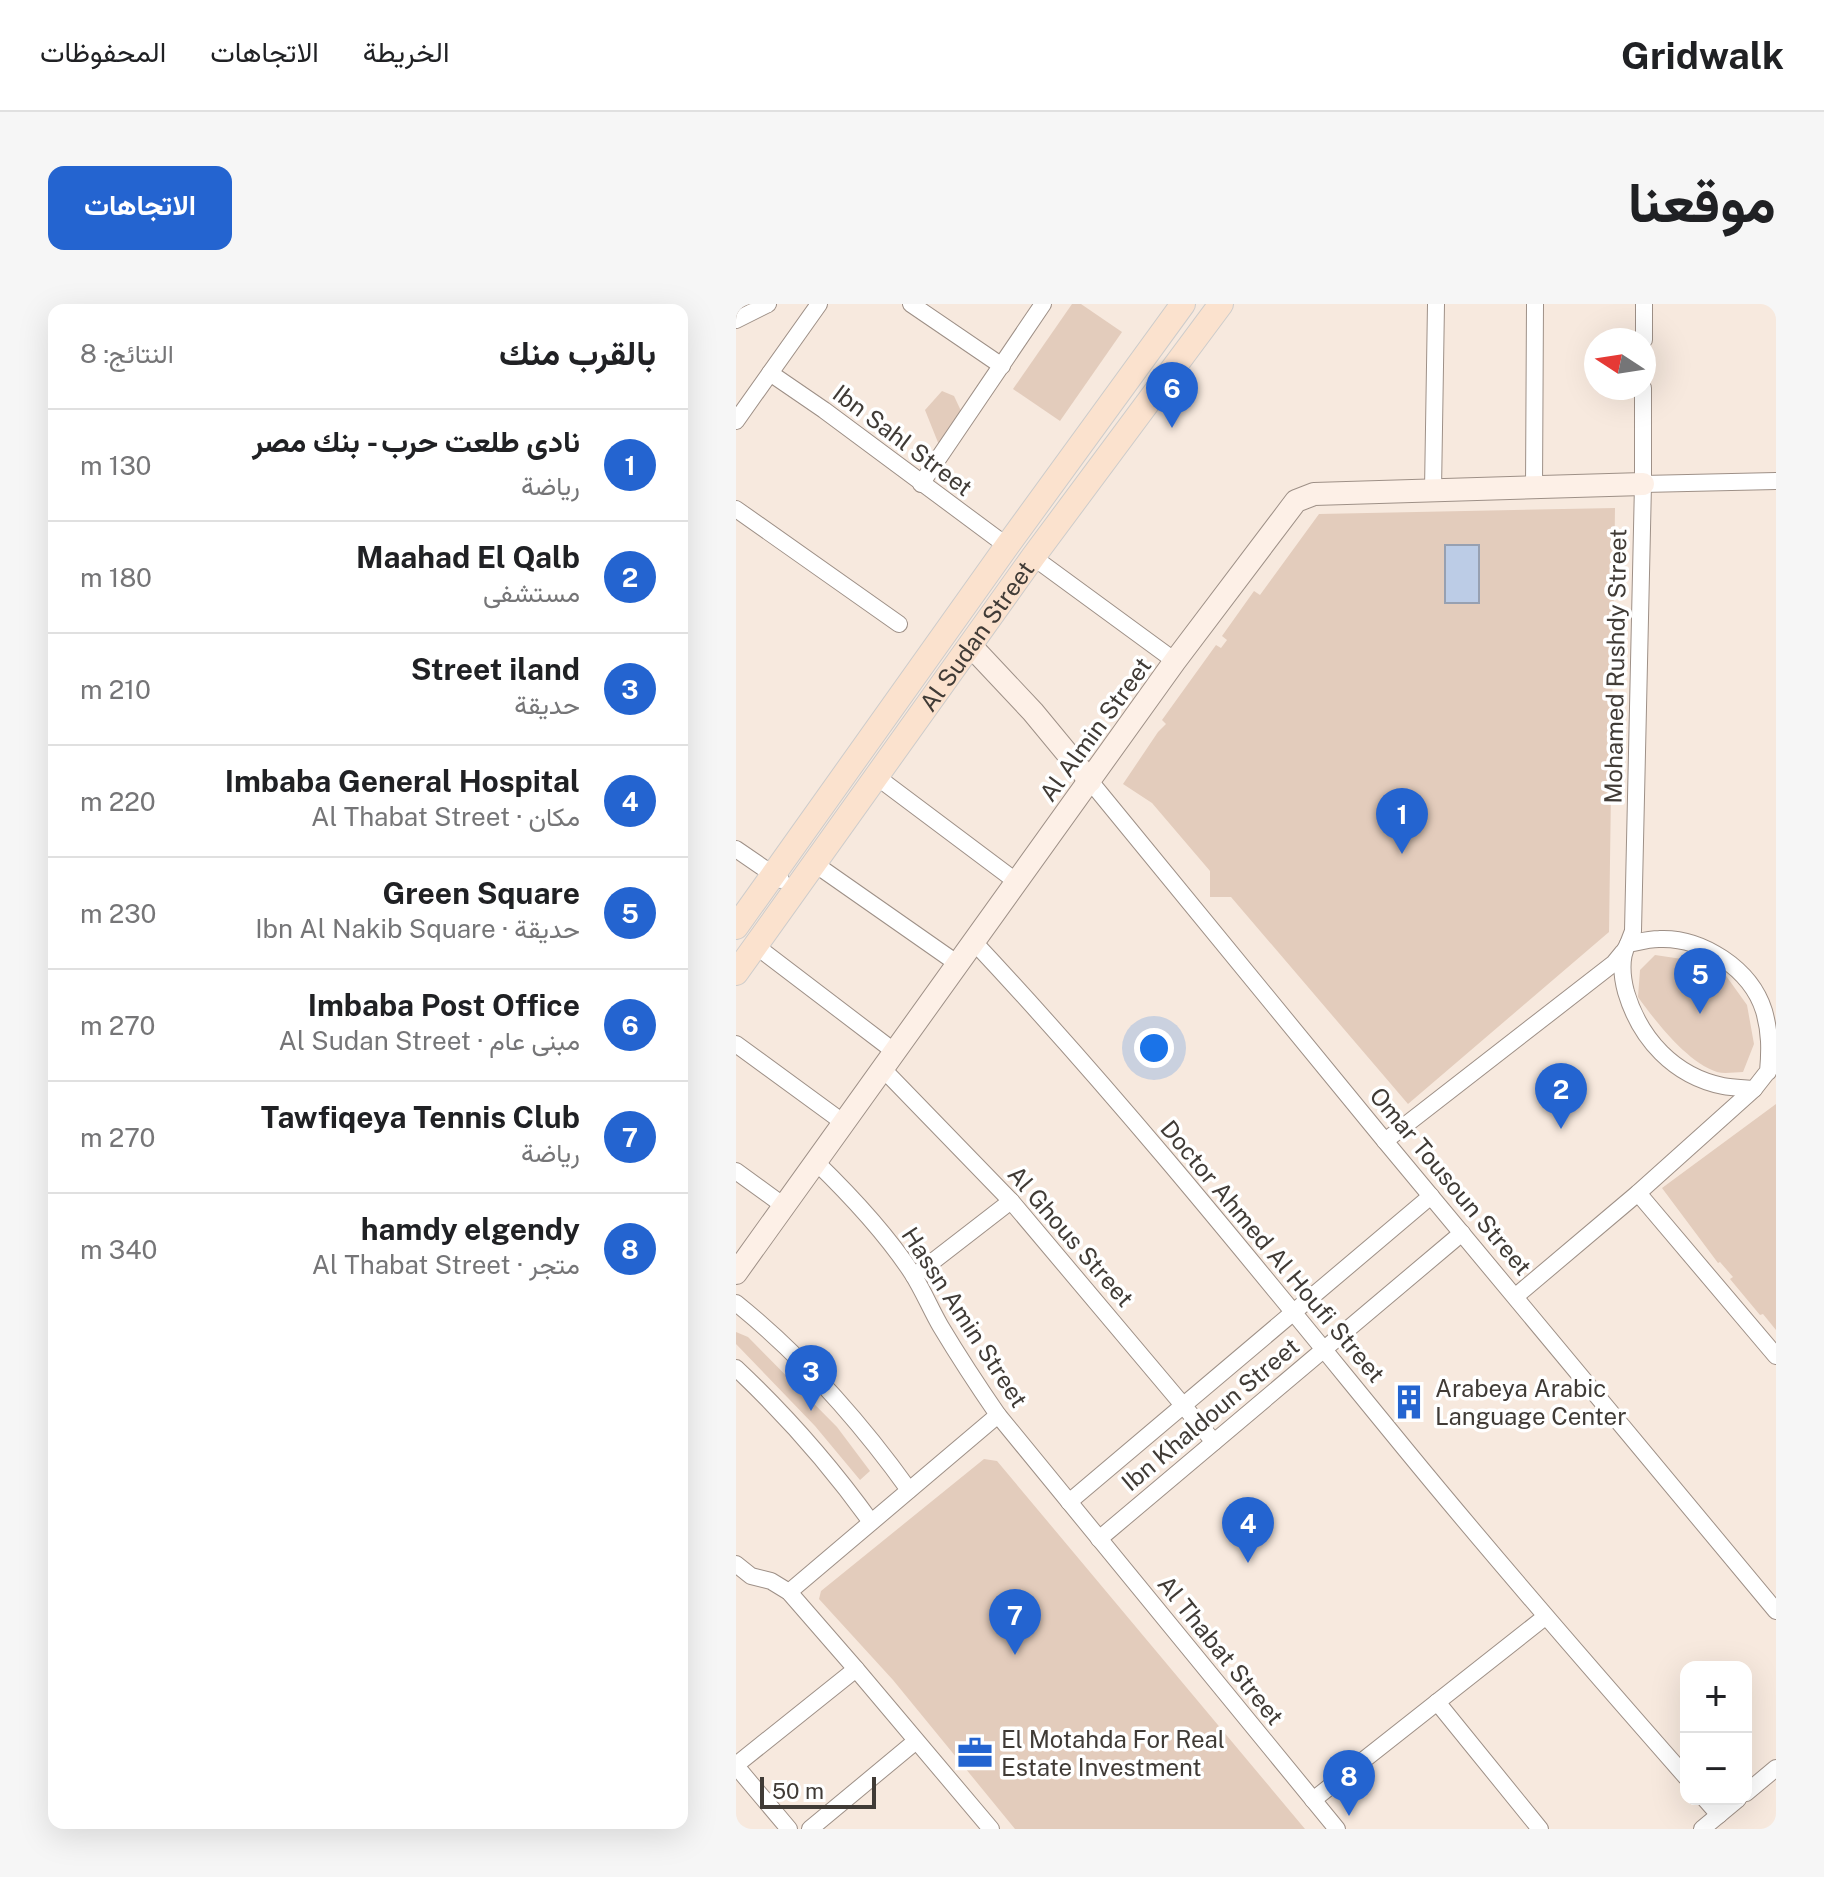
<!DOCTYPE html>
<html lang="ar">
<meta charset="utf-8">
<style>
:root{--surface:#fff;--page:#f6f6f6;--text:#202124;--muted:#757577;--line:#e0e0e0;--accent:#2464d0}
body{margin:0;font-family:"Public Sans",Vazirmatn,sans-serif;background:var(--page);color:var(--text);direction:rtl}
.controls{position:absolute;right:24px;bottom:24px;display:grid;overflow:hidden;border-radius:16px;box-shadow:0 8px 32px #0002}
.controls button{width:72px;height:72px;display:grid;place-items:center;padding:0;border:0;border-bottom:2px solid var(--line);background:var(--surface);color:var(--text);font:40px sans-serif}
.compass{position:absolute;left:848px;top:24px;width:72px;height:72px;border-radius:50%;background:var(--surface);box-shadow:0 8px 32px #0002;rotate:282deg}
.scale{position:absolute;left:24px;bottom:20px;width:116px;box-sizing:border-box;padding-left:8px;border:4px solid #403b36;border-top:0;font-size:22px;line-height:28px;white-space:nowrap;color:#403b36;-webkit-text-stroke:6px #fff;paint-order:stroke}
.you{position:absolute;left:418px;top:744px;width:28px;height:28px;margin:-20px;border:6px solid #fff;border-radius:50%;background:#1a73e8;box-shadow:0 0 0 12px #1a73e833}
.badge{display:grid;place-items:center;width:52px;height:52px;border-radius:50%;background:var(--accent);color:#fff;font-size:26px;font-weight:700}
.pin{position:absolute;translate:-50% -66px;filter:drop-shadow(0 2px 4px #0008)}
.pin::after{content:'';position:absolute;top:42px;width:28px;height:24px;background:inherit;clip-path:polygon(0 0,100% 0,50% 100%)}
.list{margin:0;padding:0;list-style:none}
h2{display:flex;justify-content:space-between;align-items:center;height:104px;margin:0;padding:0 32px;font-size:34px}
h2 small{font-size:26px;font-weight:400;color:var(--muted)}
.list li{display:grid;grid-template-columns:52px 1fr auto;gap:24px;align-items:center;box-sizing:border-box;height:112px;padding:0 32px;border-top:2px solid var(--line)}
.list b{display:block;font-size:30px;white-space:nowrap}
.list p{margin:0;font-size:26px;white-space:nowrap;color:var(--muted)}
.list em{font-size:26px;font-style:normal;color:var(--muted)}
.map{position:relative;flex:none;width:1040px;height:1525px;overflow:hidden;direction:ltr;border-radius:16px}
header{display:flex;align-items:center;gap:48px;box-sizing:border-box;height:112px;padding:0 40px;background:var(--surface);border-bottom:2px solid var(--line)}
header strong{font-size:38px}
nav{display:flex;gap:44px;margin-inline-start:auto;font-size:28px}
.intro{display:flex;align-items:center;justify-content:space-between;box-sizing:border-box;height:192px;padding:0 48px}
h1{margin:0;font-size:56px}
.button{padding:20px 36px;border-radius:16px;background:var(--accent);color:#fff;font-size:28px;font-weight:700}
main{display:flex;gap:48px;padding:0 48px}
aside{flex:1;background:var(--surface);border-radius:16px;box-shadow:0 8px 32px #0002}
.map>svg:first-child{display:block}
</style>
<header>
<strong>Gridwalk</strong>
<nav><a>الخريطة</a><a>الاتجاهات</a><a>المحفوظات</a></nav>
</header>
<div class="intro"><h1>موقعنا</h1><a class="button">الاتجاهات</a></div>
<main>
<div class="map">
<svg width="1040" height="1525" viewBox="0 0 1040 1525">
<rect width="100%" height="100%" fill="#f7e9de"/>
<g fill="#e3ccbc">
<path d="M336 0H345L386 28 324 117 277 85Z"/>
<path d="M206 87 218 92 226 109 205 146 189 106Z"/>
<path d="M879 204 873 628 672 800 495 593H474V567L416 499 387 480 422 428 430 420 426 416 480 341 485 344 491 336 486 332 518 287 524 291 583 210Z"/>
<path d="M919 651 946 655 988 669 1011 701 1018 740 1007 768C999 768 989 770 981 768 951 758 920 718 902 693L904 666Z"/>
<path d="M1040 800V1026L1027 1010 1024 1011 994 975 997 973 984 958 982 959 926 884Z"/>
<path d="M0 1028 12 1033 101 1123 134 1167 124 1176 79 1122 0 1040Z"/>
<path d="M248 1155 261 1157 569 1525H279L157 1376 83 1295 85 1287Z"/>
</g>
<rect fill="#bccce6" stroke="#97a0b1" stroke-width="2" x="709" y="241" width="34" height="58"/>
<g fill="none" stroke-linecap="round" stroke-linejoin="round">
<g stroke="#9e9087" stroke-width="18">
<g id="street">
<path d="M175 0 266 62"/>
<path d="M0 16 32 0"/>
<path d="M908 36V0"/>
<path d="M34 69 88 106 271 242"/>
<path d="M0 117 83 0"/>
<path d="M185 180 307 0"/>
<path d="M907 180 1040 177"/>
<path d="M798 183 799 0"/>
<path d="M697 186 700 0"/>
<path d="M0 205 163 320"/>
<path d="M297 253 439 357"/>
<path d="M141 473 281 578"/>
<path d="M354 477 649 837 1040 1307"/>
<path d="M0 545 45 576"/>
<path d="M79 560 222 660"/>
<path d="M238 638C390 800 529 974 670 1146 761 1257 855 1365 950 1473"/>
<path d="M892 640 897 627 907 180V84"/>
<path d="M20 642 159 748"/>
<path d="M0 740 108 819"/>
<path d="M147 765 275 897 478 1138"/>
<path d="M1032 768C1034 746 1034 728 1028 707 1015 665 966 633 923 635 913 635 902 638 892 640 884 653 886 673 890 688 904 735 938 772 987 782 997 784 1008 784 1018 785L1040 757"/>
<path d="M649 837 878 659 887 648"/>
<path d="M80 858C115 892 149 928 176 969 187 986 195 1006 205 1023 223 1053 242 1082 262 1111L601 1525"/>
<path d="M0 867 48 902"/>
<path d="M902 889 1040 1052"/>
<path d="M178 972 275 897"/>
<path d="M780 992 902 889 1018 785"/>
<path d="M0 999C68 1054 122 1115 173 1186"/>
<path d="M0 1064C51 1112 94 1161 135 1218"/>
<path d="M333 1198 695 892"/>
<path d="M363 1235 726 929"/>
<path d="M0 1260 15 1272 35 1277 53 1288 120 1365 255 1525"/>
<path d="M53 1288 262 1111"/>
<path d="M701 1398 804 1525"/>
<path d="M0 1461 120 1365"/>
<path d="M0 1462 53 1525"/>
<path d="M1010 1489 1040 1464"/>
<path d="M969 1495 983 1511"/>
<path d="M577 1496 809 1313"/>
<path d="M74 1525 180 1437"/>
<path d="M966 1525 1002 1495"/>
</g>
</g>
<g stroke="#9e9087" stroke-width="24">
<g id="secondary">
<path d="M235 342 297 408 354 477"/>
<path d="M0 969 439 357 560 197 578 190 907 180"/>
</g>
</g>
<g stroke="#cdcccb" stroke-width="26">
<g id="primary">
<path d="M0 623 271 242 447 0"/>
<path id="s1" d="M0 669 297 253 485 0"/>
</g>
</g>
<use href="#street" stroke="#fff" stroke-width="16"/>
<use href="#secondary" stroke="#fdf0e7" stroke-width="22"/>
<use href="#primary" stroke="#fbe2ce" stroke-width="24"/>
</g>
<defs>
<g id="building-bare" transform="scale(2.76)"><path d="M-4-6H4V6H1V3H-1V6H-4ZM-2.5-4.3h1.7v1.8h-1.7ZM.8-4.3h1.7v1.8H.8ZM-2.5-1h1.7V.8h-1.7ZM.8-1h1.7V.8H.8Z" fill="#2464d0" stroke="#fff" stroke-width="2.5" paint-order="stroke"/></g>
<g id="office-bare" transform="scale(2.76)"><path d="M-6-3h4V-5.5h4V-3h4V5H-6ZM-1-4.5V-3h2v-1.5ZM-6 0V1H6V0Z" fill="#2464d0" stroke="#fff" stroke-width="2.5" paint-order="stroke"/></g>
</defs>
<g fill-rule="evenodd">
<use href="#building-bare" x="673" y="1098"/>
<use href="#office-bare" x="239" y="1449"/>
</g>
<g text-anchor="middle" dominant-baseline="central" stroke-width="7" stroke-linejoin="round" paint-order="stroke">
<g font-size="24" fill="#403b36" stroke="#fff">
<text transform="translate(167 136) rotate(37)">Ibn Sahl Street</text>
<text stroke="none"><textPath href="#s1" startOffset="414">Al Sudan Street</textPath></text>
<text transform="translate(879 362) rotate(-89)">Mohamed Rushdy Street</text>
<text transform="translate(359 425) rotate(-54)">Al Almin Street</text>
<text transform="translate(715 877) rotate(50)">Omar Tousoun Street</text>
<text transform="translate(335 932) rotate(49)">Al Ghous Street</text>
<text transform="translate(537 947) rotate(50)">Doctor Ahmed Al Houfi Street</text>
<text transform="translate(229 1013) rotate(57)">Hassn Amin Street</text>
<text transform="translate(474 1110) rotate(-40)">Ibn Khaldoun Street</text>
<text transform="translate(485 1346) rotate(51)">Al Thabat Street</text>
</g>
<g font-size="24" fill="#403b36" stroke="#fff" text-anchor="start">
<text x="699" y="1084">Arabeya Arabic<tspan x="699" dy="28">Language Center</tspan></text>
<text x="265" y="1435">El Motahda For Real<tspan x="265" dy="28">Estate Investment</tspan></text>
</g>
</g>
</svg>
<div class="controls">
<button>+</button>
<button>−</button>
</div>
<svg class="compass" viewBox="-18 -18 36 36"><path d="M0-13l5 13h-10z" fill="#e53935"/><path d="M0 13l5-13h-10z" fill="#757577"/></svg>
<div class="scale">50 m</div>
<div class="you"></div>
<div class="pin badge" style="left:666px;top:550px">1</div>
<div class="pin badge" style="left:825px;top:825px">2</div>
<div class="pin badge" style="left:75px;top:1107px">3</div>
<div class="pin badge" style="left:512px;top:1259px">4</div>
<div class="pin badge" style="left:964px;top:710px">5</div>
<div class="pin badge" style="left:436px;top:124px">6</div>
<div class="pin badge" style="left:279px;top:1351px">7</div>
<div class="pin badge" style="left:613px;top:1512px">8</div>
</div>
<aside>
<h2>بالقرب منك<small>النتائج: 8</small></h2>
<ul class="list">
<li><span class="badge">1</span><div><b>نادى طلعت حرب - بنك مصر</b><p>رياضة</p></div><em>130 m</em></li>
<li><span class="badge">2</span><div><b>Maahad El Qalb</b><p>مستشفى</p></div><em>180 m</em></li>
<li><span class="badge">3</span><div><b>Street iland</b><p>حديقة</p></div><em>210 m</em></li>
<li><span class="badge">4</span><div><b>Imbaba General Hospital</b><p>مكان · Al Thabat Street</p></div><em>220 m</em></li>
<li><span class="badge">5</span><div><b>Green Square</b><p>حديقة · Ibn Al Nakib Square</p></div><em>230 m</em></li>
<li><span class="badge">6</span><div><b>Imbaba Post Office</b><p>مبنى عام · Al Sudan Street</p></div><em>270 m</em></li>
<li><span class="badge">7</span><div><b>Tawfiqeya Tennis Club</b><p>رياضة</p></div><em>270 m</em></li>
<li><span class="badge">8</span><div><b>hamdy elgendy</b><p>متجر · Al Thabat Street</p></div><em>340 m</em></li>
</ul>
</aside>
</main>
